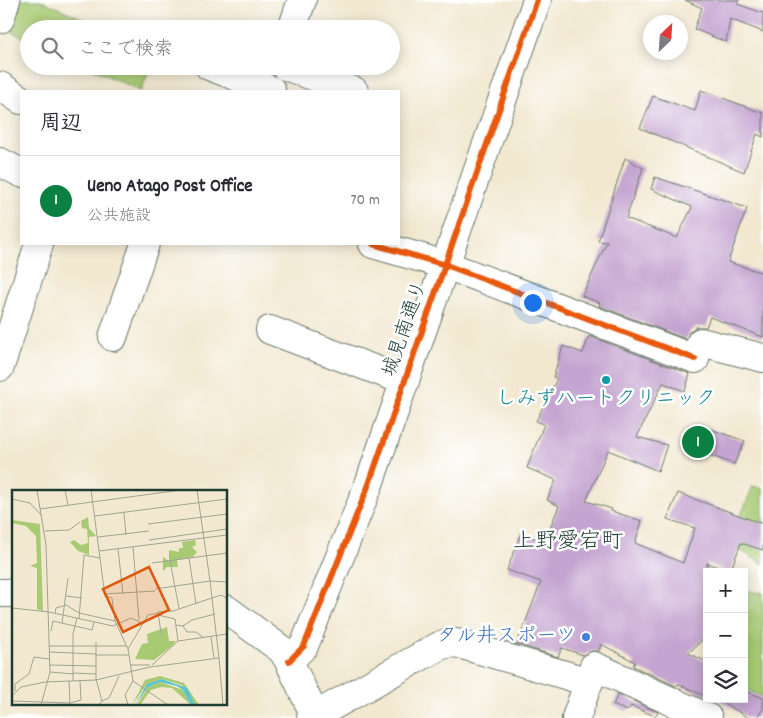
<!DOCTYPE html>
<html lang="ja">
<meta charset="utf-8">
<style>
:root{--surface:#fff;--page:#f2f2f3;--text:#2b2b33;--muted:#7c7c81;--line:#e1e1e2;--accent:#0b8043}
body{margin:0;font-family:Dekko,"Klee One",sans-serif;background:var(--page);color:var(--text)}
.controls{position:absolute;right:15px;bottom:15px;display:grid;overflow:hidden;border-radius:0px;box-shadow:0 2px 12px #0003}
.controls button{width:45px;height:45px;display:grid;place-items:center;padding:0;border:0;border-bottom:1px solid var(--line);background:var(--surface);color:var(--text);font:25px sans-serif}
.compass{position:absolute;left:643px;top:15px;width:45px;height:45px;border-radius:50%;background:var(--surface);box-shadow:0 2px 12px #0003;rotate:25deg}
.you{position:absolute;left:532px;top:302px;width:18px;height:18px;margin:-12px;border:4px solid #fff;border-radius:50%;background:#1a73e8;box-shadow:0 0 0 8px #1a73e833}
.badge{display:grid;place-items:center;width:32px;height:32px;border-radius:50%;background:var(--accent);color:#fff;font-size:16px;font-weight:700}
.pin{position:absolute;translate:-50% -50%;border:2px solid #fff;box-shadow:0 1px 5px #0006}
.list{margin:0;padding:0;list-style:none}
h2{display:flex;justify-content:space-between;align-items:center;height:65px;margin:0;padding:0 20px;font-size:21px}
h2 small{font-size:16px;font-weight:400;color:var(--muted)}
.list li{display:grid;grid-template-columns:32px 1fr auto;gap:15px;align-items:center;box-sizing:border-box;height:90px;padding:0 20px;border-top:1px solid var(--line)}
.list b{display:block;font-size:19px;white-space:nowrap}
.list p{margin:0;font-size:16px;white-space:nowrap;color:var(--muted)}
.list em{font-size:16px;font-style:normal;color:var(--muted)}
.icon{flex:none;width:28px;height:28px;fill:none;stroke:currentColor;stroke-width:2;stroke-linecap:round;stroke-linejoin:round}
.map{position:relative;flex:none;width:763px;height:718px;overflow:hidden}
.search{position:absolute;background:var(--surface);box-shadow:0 2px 12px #0003;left:20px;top:20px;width:380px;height:55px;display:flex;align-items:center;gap:12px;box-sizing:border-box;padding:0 18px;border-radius:28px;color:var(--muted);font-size:19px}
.panel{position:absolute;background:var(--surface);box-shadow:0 2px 12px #0003;left:20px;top:90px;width:380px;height:155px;border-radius:0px}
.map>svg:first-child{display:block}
</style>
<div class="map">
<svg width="763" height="718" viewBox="0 0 763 718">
<rect width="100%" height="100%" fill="#fff"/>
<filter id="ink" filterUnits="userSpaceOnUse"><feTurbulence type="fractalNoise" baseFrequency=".02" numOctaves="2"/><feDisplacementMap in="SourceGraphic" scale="10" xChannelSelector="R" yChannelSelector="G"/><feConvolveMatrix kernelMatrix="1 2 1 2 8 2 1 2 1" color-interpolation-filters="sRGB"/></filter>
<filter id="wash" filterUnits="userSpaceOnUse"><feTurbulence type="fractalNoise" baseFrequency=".0096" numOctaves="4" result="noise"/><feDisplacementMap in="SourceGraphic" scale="20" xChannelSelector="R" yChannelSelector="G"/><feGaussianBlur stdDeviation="1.12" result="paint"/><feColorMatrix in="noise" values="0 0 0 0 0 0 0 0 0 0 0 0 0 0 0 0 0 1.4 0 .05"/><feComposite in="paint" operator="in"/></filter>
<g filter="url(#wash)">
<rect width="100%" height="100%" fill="#f2e8d0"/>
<g fill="#a7ca73" stroke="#638454">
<path d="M15 0H40L107 29H29V40L6 29Z"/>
<path d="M86 66H151L141 91Z"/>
<path d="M753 486 763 489V564L738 549 741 515Z"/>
<path d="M744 590 763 593V697L744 688Z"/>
</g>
<g id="blocks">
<g fill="#c4a4d0">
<path d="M685 0H739L737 4 763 13V32L730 19 726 42 694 29 702 8Z"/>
<path d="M701 90 763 113V137L757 134 744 172 640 128 653 96 695 111Z"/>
<path d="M625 158 643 168 626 218 677 238 692 207 651 189 655 177 747 208 728 262 763 273V337L710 317 706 327H696L690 331 686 339 599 306 600 303 582 296 607 242 598 241Z"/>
<path d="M589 336 690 374 685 391 663 383 637 437 667 445 658 471 608 450 586 501 612 509 611 511 642 521 635 543 683 563 695 528 667 519 678 493 763 524V550L741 543 730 572 707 563V636L688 653 707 662V697L678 684 676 686 633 666 635 662 601 644 599 651H592L583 655 562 648 558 657 517 644 541 582 507 570 521 533 544 542 559 506 547 500 556 480 527 468 544 424 536 421 557 379 553 377 563 346 583 353Z"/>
<path d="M699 425 745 441 734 464 692 449Z"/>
<path d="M744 690 763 698V709L756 718H749L717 699H744Z"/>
<path d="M618 694 658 712 655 716 631 706 627 711 613 705Z"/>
</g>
</g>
</g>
<g filter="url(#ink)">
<use href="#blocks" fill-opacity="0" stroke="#69796b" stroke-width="1"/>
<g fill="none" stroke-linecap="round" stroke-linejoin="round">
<g stroke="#69796b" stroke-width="30">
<g id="minor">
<path d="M0 19 6 0"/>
<path d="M292 29 302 0"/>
<path d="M209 66 271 90"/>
<path d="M285 66 354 91"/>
<path d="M0 86 21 100"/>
<path d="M0 162 21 173"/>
<path d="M373 244 446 265 695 359"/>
<path d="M270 330 405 381"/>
<path d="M113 337 145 244"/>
<path d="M701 342 763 358"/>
<path d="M0 367 39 244"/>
<path d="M0 593H14"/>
<path d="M226 609 282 650 289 661 315 716"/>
<path d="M289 661 304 646 369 484 537 0"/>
<path d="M311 718 441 645 456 643 589 682"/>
<path d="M576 718 594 666 708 718"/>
</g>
</g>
<use href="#minor" stroke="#fff" stroke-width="28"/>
<g stroke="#fff" stroke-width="9">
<g id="cycleway">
<path d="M373 244 446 265 695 359"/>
<path d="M289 661 304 646 369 484 537 0"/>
</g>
</g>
<use href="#cycleway" stroke="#e8590c" stroke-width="6"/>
</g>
</g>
<circle fill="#0f9aa8" stroke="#fff" stroke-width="2" cx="606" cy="380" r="5"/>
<circle fill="#3f7fe0" stroke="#fff" stroke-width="2" cx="586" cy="637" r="5"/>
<g text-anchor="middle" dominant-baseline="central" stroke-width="5" stroke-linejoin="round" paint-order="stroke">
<g font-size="20" fill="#1f3d34" stroke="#fff">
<text transform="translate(406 329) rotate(-71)">城見南通り</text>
</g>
<g font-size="20" fill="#0d838f" stroke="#fff">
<text x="606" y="400">しみずハートクリニック</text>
</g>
<g font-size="20" fill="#366cbe" stroke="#fff" text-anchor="end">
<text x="576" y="637">タル井スポーツ</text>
</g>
<g font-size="22" fill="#1f3d34" stroke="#fff">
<text x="568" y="542">上野愛宕町</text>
</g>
</g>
<g transform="translate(12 490)">
<rect width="215" height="215" fill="#f2e8d0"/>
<path d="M76 27 77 38 84 46 77 47V65L66 61 58 52 62 50 69 55 76 53 75 39 70 38 69 31ZM0 30 28 34 31 121 25 119V78L18 76 25 73 24 46 14 36 0 33ZM183 50 184 55 180 57 185 62 181 67 165 70 166 77H155L151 81V67L157 71V60L167 62V58H171L170 52ZM155 137 157 151H164L160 156 142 170 123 169 130 154 136 153 135 144ZM148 186 172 193 187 215H183L170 195 150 189 135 194 120 215 133 190ZM148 192 171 200 179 215 160 198 149 197 139 200 128 215H125L136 197Z" fill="#a7ca73"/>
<path d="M150 189 175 198 183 215H179L171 200 165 196 148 192 136 197 123 215 135 194Z" fill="#58c4d1"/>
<path fill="none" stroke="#9ea492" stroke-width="1" d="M25 0 34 55 38 182 29 215M53 0 56 15M79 0 93 106 100 108 103 131 116 159M185 0 198 91 215 92M0 9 18 13 30 26M28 19 169 0M112 23 114 45M83 26 215 9M136 34 215 24M33 41 57 40 68 32M86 47 137 41M137 50 215 39M121 57 127 130M106 59 111 104M87 61 215 45M177 68 184 114M158 71 167 118M140 73 215 63M143 99 198 91 207 168M92 104 143 101M54 106 70 108M0 118 37 122 101 136 119 128 130 133M43 123 44 118 54 115 67 123 103 131M146 125 163 129 166 151M67 129 72 65 88 68M50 133 56 88M164 135 171 136 180 130 203 124M171 136 175 142H184L192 148M39 141 41 131 80 140 82 132M149 143 146 122 161 121 209 105 215 108M199 147 202 168M84 152V189L90 211 86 215M37 156H114M37 162 84 164M84 165H116M37 175 84 176M118 175H138M140 175 166 151 215 144M38 182 62 184M61 183 84 184M57 191 58 214M61 191V144L65 128M121 191 156 215M3 201V194L17 184 22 167 37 169M0 206 9 197 33 192 84 190 138 177 207 168 211 215M0 211 58 213 69 210 68 191M90 211 97 208 107 186M116 215 113 205 121 191 116 159 136 125 146 123"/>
<path fill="#de580e" fill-opacity="0.15" stroke="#de580e" stroke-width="2.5" d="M137 77 157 120 111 142 91 99Z"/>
<rect width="215" height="215" fill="none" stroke="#1f3d34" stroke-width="2.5"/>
</g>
</svg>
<div class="controls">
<button>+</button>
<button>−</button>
<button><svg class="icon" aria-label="layers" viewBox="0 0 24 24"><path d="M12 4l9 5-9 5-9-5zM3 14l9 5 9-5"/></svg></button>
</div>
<svg class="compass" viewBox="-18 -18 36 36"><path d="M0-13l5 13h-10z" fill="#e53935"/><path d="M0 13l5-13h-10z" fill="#7c7c81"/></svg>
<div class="you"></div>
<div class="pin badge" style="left:698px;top:442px">1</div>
<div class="search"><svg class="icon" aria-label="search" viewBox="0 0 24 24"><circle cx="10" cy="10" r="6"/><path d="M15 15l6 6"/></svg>ここで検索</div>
<section class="panel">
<h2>周辺<small></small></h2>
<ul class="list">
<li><span class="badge">1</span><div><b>Ueno Atago Post Office</b><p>公共施設</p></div><em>70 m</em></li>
</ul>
</section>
</div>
